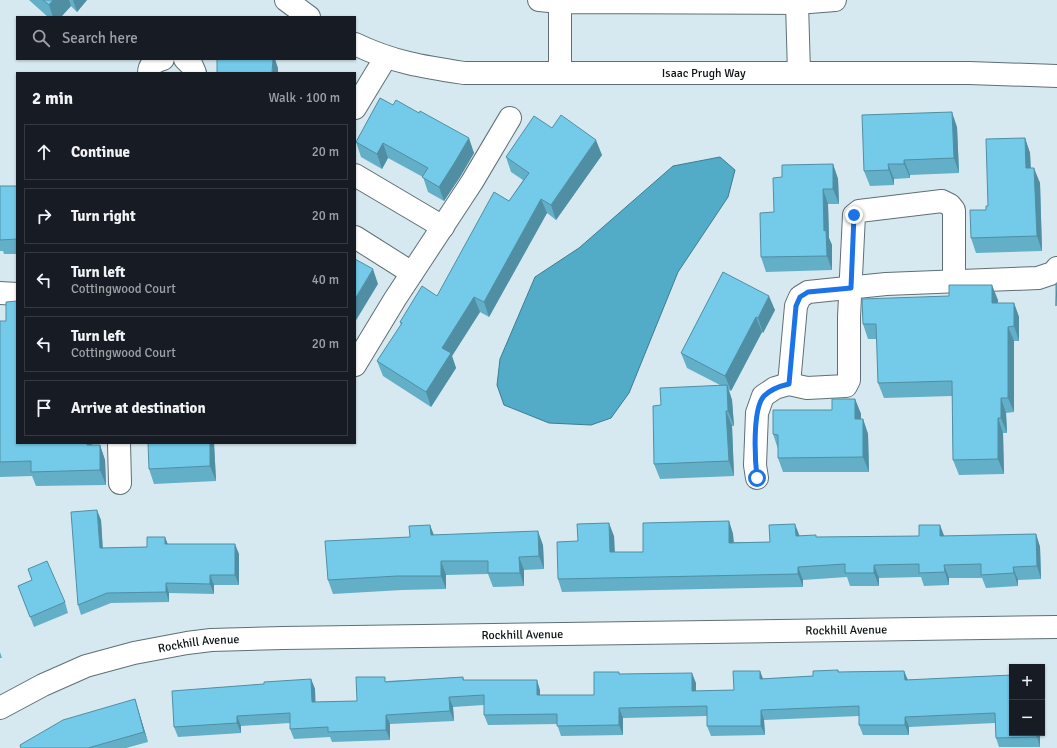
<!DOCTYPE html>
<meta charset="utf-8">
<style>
:root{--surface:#171b24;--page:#242831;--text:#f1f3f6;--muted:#9ea1a6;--line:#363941}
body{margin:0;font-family:Signika,sans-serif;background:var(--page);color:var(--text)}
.controls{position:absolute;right:12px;bottom:12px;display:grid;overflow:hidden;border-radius:0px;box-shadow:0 1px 3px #0004}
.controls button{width:36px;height:36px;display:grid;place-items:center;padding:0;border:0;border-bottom:1px solid var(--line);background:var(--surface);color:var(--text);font:20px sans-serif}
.stop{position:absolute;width:12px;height:12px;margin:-9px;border:3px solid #1a73e8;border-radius:50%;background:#fff}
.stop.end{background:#1a73e8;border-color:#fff;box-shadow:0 1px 4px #0008}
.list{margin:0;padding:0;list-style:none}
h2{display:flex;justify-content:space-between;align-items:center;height:52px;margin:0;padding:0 16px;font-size:17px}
h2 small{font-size:13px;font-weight:400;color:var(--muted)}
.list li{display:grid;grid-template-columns:26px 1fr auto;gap:12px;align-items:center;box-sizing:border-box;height:56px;margin:0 8px 8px;padding:0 8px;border:1px solid var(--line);border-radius:0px}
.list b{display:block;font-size:15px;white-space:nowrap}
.list p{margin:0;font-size:13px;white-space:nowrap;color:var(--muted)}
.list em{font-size:13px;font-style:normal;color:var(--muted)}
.icon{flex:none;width:22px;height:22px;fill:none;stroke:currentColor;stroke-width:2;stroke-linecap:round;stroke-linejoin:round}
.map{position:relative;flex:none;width:1057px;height:748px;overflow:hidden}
.search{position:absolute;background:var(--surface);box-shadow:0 1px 3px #0004;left:16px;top:16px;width:340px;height:44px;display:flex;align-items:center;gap:10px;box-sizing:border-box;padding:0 14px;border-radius:0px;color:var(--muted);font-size:15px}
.panel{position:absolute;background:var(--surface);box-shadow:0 1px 3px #0004;left:16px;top:72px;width:340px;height:372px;border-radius:0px}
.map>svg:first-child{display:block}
</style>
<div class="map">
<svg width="1057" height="748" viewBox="0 0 1057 748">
<rect width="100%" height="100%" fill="#d7e9f0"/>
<path fill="#52abc7" stroke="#3d7d91" d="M720 157 735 170 728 197 678 272 629 393 611 418 591 425 549 423 504 405 497 385 500 359 535 277 579 248 673 166Z"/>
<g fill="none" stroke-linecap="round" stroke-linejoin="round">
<g stroke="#5f6f75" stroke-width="24">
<g id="minor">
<path d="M286 0 309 17"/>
<path d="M539 0 560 2"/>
<path d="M797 3 835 0"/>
<path id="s1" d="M355 44C392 62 424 67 464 73H969L1057 76"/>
<path d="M185 59 192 66 195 73"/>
<path d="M149 73C149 64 156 61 163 59"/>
<path d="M560 73V2L797 3 799 73"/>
<path d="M355 108 386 57"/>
<path d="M355 175 443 227"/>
<path d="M355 237 412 273"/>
<path d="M0 293 17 294"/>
<path d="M355 365 395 299 472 182 510 118"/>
<path d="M789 384 796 306 800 297 808 292 886 284 1038 278 1053 273 1057 268"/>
<path d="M119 443 120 483"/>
<path d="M757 478 755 465 757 413 763 396 775 388 789 384 807 388 846 386 849 380V317L854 215 859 211 942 201 950 205 954 210V281"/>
<path id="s2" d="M0 708 43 685 86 666 134 653 187 643 211 640 283 638 1057 627"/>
</g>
</g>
<use href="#minor" stroke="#fff" stroke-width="22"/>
</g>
<g fill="#63afc8">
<path d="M29 0H87L77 12 71 6 61 17H48Z"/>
<path d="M380 98 474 153 460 177 444 201 428 192 423 177 388 158 382 169 361 157 356 142Z"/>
<path d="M957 127 959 173 910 175V178L894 179V185L870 186 864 171Z"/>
<path d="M552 128 602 155 556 220 547 213 489 317 480 312 452 356 456 368 431 407 383 376 377 361 401 325 400 322 437 296 509 201 523 180 511 172 506 157Z"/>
<path d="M1025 138 1030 153 1031 168 1040 183 1042 251 976 253 971 238Z"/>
<path d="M833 164 838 179 839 204H828L829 238 832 245V270L766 272 761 257 774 212 782 177Z"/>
<path d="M0 186H17V254H4L3 251H0Z"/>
<path d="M723 272 775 310 763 333 762 332 731 391 729 390 732 400 734 426H732L734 476 660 479 654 464 661 405 720 385 687 368 681 353Z"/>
<path d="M998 300V303H1014L1019 317V341H1014V412L1006 413 1007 433H1003L1004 474 959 475 953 460 952 396 884 398 878 383 877 339H868L863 324Z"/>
<path d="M0 321 92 445H100L105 460 106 485 36 486 32 476 0 477Z"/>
<path d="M855 399 861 414V419H863L868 434 869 472H783L778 458V449L773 434 832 410Z"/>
<path d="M214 443 216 481 154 484 149 469Z"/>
<path d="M101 520 103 548 147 547 168 544 239 554V585H214V594L169 593V602L111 603 81 615 78 605Z"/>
<path d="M729 521 733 534 734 542H770L799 536 817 537 944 536 1036 534 1040 547 1041 579 1018 580V586L986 588 982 578H949V585L924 586 921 577 879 578V586H850L847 577 803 580V587L562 592 558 579 578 541 614 536 615 552H643Z"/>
<path d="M430 525 434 535 543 545 544 569 524 570V586L493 587 488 574 446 575V589L402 590 333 594 328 580 410 537Z"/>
<path d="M28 569 65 602 68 613 34 627 18 586 32 580Z"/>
<path d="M0 652 2 658H0Z"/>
<path d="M838 670 839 672 904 671 908 680 1012 675V733H1040V747H999L996 738 995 723 909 727V735H863L859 725V716L764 720 765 735 711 736 707 726V716L623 718V735L561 736 557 724 488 725 484 715V705L453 707 454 721 390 724V740L332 742 330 737 294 739 290 729V723L241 726V733L178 737 174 727 264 684 311 679 315 689V702L357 701 387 681 463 677 464 680 540 690V695H594L620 674 696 683V691L734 690 763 679 813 676Z"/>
<path d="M135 699 138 709 148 742 126 748H21L20 745Z"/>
</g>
<g fill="#508ea3">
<path d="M53 0H69L71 6 61 17H53L49 5Z"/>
<path d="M73 0H87L77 12Z"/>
<path d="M273 59H275L278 68V73H272Z"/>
<path d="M952 112 957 127 959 173 954 158Z"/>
<path d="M469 138 474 153 460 177 444 201 439 187Z"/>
<path d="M1025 138 1030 153 1031 183 1026 168Z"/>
<path d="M596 140 602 155 556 220 551 205Z"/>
<path d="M383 143 388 158 382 169 377 154Z"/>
<path d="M904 160 910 175V178L904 164Z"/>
<path d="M833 164 838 179 839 204 833 189Z"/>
<path d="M888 164 894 179V185L889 170Z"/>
<path d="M1034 168 1040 183 1042 251 1037 236Z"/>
<path d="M823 189 828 204 829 238 832 245V270L827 256 824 231Z"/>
<path d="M541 199 547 213 489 317 484 302Z"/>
<path d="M373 269 378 284 355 322V299Z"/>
<path d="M992 285 998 300V318L992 303Z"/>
<path d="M769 296 775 310 763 333 758 318Z"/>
<path d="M474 297 480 312 452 356 456 368 431 407 426 392 442 348Z"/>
<path d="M1014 303 1019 317V341L1014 326Z"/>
<path d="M756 317 762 332 731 391 725 376Z"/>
<path d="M1008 327 1014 341V412L1008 398Z"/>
<path d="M727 385 732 400 734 426 728 411Z"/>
<path d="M1001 398 1006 413 1007 433 1001 418Z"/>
<path d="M855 399 861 414V434L855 419Z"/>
<path d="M726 411 732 426 734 476 729 461Z"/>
<path d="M998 418 1003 433 1004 474 998 459Z"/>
<path d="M863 419 868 434 869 472 863 457Z"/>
<path d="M87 443H92L93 460 87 445Z"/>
<path d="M210 443H214L216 481 210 466Z"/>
<path d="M100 445 105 460 106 485 100 470Z"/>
<path d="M97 510 101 520 103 558 100 548Z"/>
<path d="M729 521 733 534 734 556 729 543Z"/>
<path d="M609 523 614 536 615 566 610 552Z"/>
<path d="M795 524 800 537 796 536Z"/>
<path d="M430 525 435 539 431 535Z"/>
<path d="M940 525 945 538 940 536Z"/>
<path d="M538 531 543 545 544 569 539 556Z"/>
<path d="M1036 534 1040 547 1041 579 1037 566Z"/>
<path d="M165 537 169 547 165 544Z"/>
<path d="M235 544 239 554V585L235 575Z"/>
<path d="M519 557 524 570V586L520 573Z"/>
<path d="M441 561 446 575V589L441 576Z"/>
<path d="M874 565 879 578V586L874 573Z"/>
<path d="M944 565 949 578V585L945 572Z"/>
<path d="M798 567 803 580V587L798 574Z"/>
<path d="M1013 567 1018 580V586L1014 573Z"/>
<path d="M210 575 214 585V594L210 584Z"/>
<path d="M166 583 169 593V602L166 592Z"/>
<path d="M760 671 764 681 760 679Z"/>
<path d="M904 671 908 681 905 680Z"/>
<path d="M692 673 696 683V701L692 691Z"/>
<path d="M311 679 315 689 316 712 312 702Z"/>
<path d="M537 680 540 690V705L537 695Z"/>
<path d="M449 697 453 707 454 721 450 711Z"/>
<path d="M135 699 138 709 148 742 144 732Z"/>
<path d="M619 708 623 718V735L619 725Z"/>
<path d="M761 710 764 720 765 735 761 726Z"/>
<path d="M386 715 390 724V740L386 730Z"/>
<path d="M237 716 241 726V733L237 723Z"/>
<path d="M905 717 909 727V735L905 725Z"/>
<path d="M1037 733H1040V747L1037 737Z"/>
</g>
<g fill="#73cbe9" stroke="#508ea3">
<path d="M43 0H53L49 5Z"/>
<path d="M217 59H273L272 73H217Z"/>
<path d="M380 98 393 105 396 100 419 113 420 111 469 138 455 162 439 187 422 177 428 168 383 143 377 154 356 142Z"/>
<path d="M952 112 954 158 904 160V164H888L889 170 864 171 862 115Z"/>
<path d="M561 115 596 140 551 205 541 199 484 302 474 297 442 348 451 353 426 392 377 361 402 323 400 322 422 286 437 296 494 192 509 201 529 173 506 157 534 116 552 128Z"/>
<path d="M1025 138 1026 168H1034L1037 236 971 238 970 210H986V206H988L986 139Z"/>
<path d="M833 164V189H823L824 231 826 230 827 256 761 257 760 213 774 212 773 178 782 177V165Z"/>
<path d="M0 186H17V239L0 240Z"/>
<path d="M355 259 373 269 355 299Z"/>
<path d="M723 272 769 296 758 318 756 317 725 376 681 353Z"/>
<path d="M1056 283H1057L1056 306Z"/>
<path d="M949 285H992V303H1014V326L1008 327V398H1001V418H998V459L953 460 952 381 878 383 876 324H863L862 299 949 296Z"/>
<path d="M17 301V443H87V445H100V470L31 472V461L0 462V321H6V302Z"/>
<path d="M727 385 728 411H726L729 461 654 464 653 406 661 405 660 388Z"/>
<path d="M832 399H855V419H863V457L778 458V435L773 434V410H832Z"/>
<path d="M148 443H210V466L149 469Z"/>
<path d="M97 510 100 548 147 547V537H165V544H235V575H210V584L166 583V592L107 593 78 605 71 512Z"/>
<path d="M729 521V543L770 542 769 525 795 524 796 536 816 535V537L919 536V525H940V536L1036 534 1037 566 1013 567 1014 573 981 575V564L944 565 945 572 919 573V564L874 565V573H845V564L798 567V574L558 579 557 542 578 541 577 524 609 523 610 552H643V523Z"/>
<path d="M430 525 431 535 538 531 539 556 519 557 520 573H488V561H441V576H397L328 580 325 541 410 537 409 526Z"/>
<path d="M47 561 65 602 30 617 18 586 32 580 28 569Z"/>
<path d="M838 670V672L904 671 905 680 1012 675V733H1037V737L996 738 995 713 905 717V725H859V706L761 710V726H707V706L619 708V725L557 726V714L484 715V695L449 697 450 711 386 715V730L328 732V727L290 729V713L237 716V723L174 727 172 691 264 684V682L311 679 312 702 357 701 356 677H385V682L463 677V680H537V695H594V672H619V674L692 673V691L734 690 733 671H760V679L813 676V671Z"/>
<path d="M135 699 144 732 88 748H21L20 745 63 720Z"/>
</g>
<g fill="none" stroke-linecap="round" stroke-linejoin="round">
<path stroke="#1a73e8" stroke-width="5" d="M757 478C755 460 752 409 764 396 771 389 780 386 789 384L796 306 800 297 808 292 851 288 854 215"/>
</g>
<g text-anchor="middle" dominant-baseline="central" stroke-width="3" stroke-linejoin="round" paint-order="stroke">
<g font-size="12" fill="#0b1214" stroke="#d7e9f0">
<text stroke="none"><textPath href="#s1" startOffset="353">Isaac Prugh Way</textPath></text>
<text stroke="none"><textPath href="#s2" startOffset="859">Rockhill Avenue</textPath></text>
<text stroke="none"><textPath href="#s2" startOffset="535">Rockhill Avenue</textPath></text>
<text stroke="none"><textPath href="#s2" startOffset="211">Rockhill Avenue</textPath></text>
</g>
</g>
</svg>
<div class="controls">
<button>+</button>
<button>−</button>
</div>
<div class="stop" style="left:757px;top:478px"></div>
<div class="stop end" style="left:854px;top:215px"></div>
<div class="search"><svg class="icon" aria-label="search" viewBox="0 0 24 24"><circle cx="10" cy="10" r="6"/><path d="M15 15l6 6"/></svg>Search here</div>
<section class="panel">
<h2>2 min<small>Walk · 100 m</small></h2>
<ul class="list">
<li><svg class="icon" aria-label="ahead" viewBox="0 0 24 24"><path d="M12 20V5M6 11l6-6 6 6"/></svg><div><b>Continue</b></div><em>20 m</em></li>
<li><svg class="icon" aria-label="right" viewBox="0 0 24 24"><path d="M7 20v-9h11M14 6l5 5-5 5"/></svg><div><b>Turn right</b></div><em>20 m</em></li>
<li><svg class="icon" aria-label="left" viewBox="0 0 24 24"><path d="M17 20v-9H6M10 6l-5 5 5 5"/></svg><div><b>Turn left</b><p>Cottingwood Court</p></div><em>40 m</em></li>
<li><svg class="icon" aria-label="left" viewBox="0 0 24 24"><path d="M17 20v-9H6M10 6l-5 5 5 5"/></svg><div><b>Turn left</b><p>Cottingwood Court</p></div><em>20 m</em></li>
<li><svg class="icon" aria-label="arrive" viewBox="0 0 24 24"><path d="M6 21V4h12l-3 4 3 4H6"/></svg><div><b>Arrive at destination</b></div></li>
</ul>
</section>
</div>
